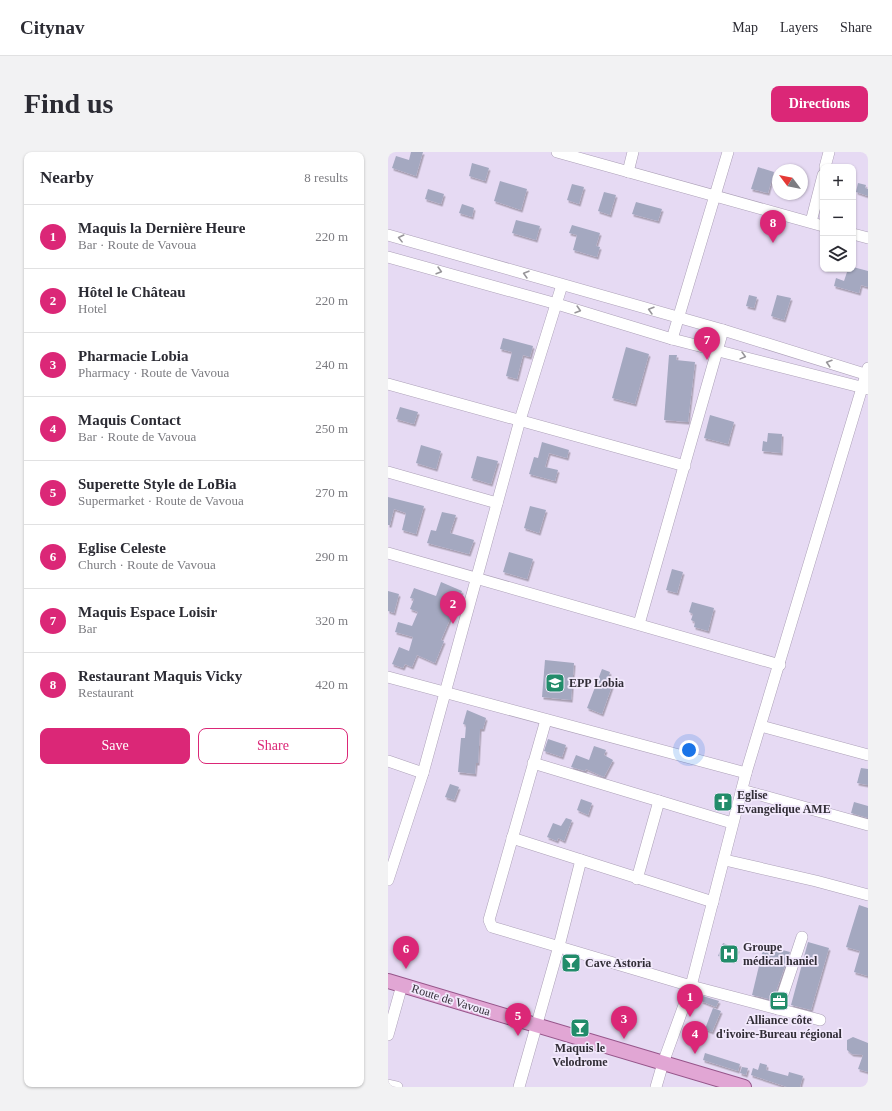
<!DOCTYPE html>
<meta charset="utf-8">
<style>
:root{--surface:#fff;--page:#f2f2f3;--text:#2b2b33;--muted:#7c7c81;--line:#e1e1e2;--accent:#db2777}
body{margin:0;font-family:"Times New Roman",serif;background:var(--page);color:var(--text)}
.controls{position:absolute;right:12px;top:12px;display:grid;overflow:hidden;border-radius:8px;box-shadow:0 1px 3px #0004}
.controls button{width:36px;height:36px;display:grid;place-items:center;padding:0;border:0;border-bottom:1px solid var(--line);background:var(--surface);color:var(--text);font:20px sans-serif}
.compass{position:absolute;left:384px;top:12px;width:36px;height:36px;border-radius:50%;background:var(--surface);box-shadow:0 1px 3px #0004;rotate:302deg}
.you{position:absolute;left:301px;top:598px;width:14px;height:14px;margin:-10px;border:3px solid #fff;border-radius:50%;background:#1a73e8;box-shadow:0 0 0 6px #1a73e833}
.badge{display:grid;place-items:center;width:26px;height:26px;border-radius:50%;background:var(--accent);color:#fff;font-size:13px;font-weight:700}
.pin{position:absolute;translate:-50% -33px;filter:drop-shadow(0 1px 2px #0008)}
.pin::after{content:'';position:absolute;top:21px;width:14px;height:12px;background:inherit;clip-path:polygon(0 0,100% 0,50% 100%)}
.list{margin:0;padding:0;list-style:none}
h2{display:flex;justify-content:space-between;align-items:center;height:52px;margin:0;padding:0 16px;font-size:17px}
h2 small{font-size:13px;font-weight:400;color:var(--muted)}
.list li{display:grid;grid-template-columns:26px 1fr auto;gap:12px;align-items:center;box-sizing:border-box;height:64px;padding:0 16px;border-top:1px solid var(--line)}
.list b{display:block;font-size:15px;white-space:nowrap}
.list p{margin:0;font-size:13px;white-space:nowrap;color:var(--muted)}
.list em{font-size:13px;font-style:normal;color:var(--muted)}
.actions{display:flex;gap:8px;padding:12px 16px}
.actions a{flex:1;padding:9px 0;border:1px solid var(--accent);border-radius:8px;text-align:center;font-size:14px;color:var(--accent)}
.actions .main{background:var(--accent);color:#fff}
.icon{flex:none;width:22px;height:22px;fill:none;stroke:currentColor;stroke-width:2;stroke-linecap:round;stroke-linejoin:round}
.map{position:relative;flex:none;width:480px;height:935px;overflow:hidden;border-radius:8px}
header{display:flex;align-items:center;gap:24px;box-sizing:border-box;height:56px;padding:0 20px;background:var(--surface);border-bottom:1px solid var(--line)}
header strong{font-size:19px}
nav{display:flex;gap:22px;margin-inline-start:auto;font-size:14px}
.intro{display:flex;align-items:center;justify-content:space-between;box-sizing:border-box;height:96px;padding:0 24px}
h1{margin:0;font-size:28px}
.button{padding:10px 18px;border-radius:8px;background:var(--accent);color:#fff;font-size:14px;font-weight:700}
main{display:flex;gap:24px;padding:0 24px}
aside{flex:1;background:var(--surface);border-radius:8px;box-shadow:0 1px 3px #0004}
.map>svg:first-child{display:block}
</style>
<header>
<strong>Citynav</strong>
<nav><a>Map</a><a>Layers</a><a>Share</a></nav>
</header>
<div class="intro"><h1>Find us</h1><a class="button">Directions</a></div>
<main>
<aside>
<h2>Nearby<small>8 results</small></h2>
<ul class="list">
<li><span class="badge">1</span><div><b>Maquis la Dernière Heure</b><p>Bar · Route de Vavoua</p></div><em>220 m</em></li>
<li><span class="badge">2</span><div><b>Hôtel le Château</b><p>Hotel</p></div><em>220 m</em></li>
<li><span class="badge">3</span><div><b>Pharmacie Lobia</b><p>Pharmacy · Route de Vavoua</p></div><em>240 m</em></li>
<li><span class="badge">4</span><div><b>Maquis Contact</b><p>Bar · Route de Vavoua</p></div><em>250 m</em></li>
<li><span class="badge">5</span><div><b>Superette Style de LoBia</b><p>Supermarket · Route de Vavoua</p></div><em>270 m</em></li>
<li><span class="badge">6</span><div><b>Eglise Celeste</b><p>Church · Route de Vavoua</p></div><em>290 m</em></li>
<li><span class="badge">7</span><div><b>Maquis Espace Loisir</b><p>Bar</p></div><em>320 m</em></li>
<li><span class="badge">8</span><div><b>Restaurant Maquis Vicky</b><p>Restaurant</p></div><em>420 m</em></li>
</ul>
<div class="actions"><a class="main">Save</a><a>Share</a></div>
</aside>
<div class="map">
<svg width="480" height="935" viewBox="0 0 480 935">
<defs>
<filter id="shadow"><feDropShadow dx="1.5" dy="2.5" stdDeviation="0" flood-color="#0004"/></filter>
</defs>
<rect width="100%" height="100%" fill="#e6daf3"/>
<g fill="#a4a8c0" filter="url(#shadow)">
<path d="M23 0H35L28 24 4 16 8 4 21 8Z"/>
<path d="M84 11 101 16 97 29 81 24Z"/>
<path d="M370 15 386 20 380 41 363 37Z"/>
<path d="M112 29 139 37 133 58 106 49Z"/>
<path d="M470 31 478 33 477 36 480 37V44L468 40Z"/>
<path d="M184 32 196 35 191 52 179 48Z"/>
<path d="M40 37 56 42 53 52 37 47Z"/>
<path d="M216 40 228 43 222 63 210 59Z"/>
<path d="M248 50 274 57 270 69 244 62Z"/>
<path d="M74 52 86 56 84 65 71 61Z"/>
<path d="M128 68 152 74 148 88 124 81Z"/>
<path d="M184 73 212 81 208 94 212 95 209 105 185 98 189 83 181 81Z"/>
<path d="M465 115 480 119V135L473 133 471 141 446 134 448 126 456 129 460 117H465Z"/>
<path d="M361 143 369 145 366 156 358 154Z"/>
<path d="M389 143 403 146 396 168 383 164Z"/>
<path d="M115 186 145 194 142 205 135 203 129 227 118 224 124 200 112 197Z"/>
<path d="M238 195 261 202 247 252 224 246Z"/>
<path d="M281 203H289L288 208 307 210 300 270 276 268Z"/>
<path d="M12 255 30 260 26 272 8 267Z"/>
<path d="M322 263 346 270 340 292 316 286Z"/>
<path d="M380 281 394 282 393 301 374 299 375 289 379 290Z"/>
<path d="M154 290 181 298 179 306 161 301 157 315 170 318 167 329 141 322 146 305 150 306Z"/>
<path d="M33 293 53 299 48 317 28 311Z"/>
<path d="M89 304 110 309 103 332 83 326Z"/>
<path d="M0 345 36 354 28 382 14 378 18 361 6 357 2 373H0Z"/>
<path d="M142 354 158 358 151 381 136 376Z"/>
<path d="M54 360 68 363 62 381 86 388 81 402 39 391 43 378 48 379Z"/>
<path d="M121 400 145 407 139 427 115 420Z"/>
<path d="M284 417 295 420 289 441 278 438Z"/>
<path d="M53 430 74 439 53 488 56 489 47 511 29 503 24 515 17 512 15 516 4 512 11 495 21 499 25 485 7 480 10 470 24 474 30 460 22 457 26 447 22 446 26 436 48 444Z"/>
<path d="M0 439 11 442 6 461 0 459Z"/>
<path d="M304 450 326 456 320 479 306 475 307 470 303 468 305 462 301 460Z"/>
<path d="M157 508 186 511 183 548 154 545Z"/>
<path d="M214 517 222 520 218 532 224 534 214 562 199 556Z"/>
<path d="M79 558 98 566 95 577H92L90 611H88L87 622 70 620 73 586H77L78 573 75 572Z"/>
<path d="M160 587 178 593 174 605 156 599Z"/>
<path d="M206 594 218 598 216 603 225 608 216 625 198 617 197 619 183 615 188 603 201 608Z"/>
<path d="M473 616 480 617V633L469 631Z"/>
<path d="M62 632 71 635 66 648 57 645Z"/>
<path d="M193 647 204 651 200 663 189 658Z"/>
<path d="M466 650 480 654V666L463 661Z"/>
<path d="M178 666 184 668 176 689 170 686 169 689 159 685 165 671 173 674Z"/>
<path d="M471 753 480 756V824L466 820 472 799 458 795Z"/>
<path d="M420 790 441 796 423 858 403 853Z"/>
<path d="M335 791 350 797 345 809 330 804Z"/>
<path d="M376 793 402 800 385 848 364 843Z"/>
<path d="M315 844 331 849 328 855 313 849Z"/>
<path d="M325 856 333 859 324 880 317 877Z"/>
<path d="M465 885 480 891V920L470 917 475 903 464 902 459 898V888Z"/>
<path d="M317 901 352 912 350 919 315 908Z"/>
<path d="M372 911 379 913 378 918 400 924 401 920 415 924 412 935H399L363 923 365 916 370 918Z"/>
<path d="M354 915 360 916 358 923 352 921Z"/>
</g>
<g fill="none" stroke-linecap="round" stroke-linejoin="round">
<g stroke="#aca0b7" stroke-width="12">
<g id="minor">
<path d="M169 0 435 74"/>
<path d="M437 15 441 0"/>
<path d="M240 20 245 0"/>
<path d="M423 70 435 23"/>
<path d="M465 82 480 86"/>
<path d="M0 83 335 178 480 223"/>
<path d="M0 105 169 152 284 187 480 237"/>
<path d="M284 187 340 0"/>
<path d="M0 232 297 314"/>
<path d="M0 320 109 351"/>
<path d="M0 401 392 513"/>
<path d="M251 472 335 178"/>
<path d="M0 525 358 621"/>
<path d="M158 568 101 768 104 775 303 834 432 868"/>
<path d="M373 574 480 603"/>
<path d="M0 609 35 621"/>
<path d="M145 611 344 671"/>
<path d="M354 638 480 673"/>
<path d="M124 686 325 750"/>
<path d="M337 708 428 729 480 743"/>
<path d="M249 727 271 649"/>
<path d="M0 728 35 621 132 268 174 133"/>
<path d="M390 857 414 785"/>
<path d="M0 883 14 833"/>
<path d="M0 933 9 935"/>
<path d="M131 935 171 794 193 708"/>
<path d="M268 935 275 911 303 834 358 621 480 216"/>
</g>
</g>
<g stroke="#96558a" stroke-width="16">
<path id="major" d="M0 829 356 935"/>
</g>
<use href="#minor" stroke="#fff" stroke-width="11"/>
<use href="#major" stroke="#e1a6d4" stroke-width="14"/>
</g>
<defs><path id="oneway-chevron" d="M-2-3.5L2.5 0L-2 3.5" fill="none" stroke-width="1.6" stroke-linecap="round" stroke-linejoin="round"/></defs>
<g stroke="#98969a">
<use href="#oneway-chevron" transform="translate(13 86) rotate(-166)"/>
<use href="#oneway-chevron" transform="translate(51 119) rotate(16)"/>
<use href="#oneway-chevron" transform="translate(138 122) rotate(-164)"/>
<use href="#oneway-chevron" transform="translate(190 158) rotate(17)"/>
<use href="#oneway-chevron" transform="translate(263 158) rotate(-164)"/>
<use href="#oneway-chevron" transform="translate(355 204) rotate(15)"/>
<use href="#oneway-chevron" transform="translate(441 211) rotate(-163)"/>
</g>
<defs>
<g id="school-square" transform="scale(1)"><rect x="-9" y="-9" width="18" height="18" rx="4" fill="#228c6a" stroke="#f2e9fc"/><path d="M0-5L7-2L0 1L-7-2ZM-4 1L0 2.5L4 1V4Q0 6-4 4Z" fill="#fff"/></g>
<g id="church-square" transform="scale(1)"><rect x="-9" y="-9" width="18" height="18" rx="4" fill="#228c6a" stroke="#f2e9fc"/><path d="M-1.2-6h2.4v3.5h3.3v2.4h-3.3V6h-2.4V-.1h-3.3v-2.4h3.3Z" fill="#fff"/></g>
<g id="hospital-square" transform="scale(1)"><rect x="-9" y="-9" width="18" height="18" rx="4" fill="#228c6a" stroke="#f2e9fc"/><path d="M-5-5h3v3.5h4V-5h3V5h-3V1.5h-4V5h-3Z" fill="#fff"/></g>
<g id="bar-square" transform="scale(1)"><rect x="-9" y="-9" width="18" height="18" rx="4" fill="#228c6a" stroke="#f2e9fc"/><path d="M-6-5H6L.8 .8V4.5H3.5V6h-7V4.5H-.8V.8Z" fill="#fff"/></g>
<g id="office-square" transform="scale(1)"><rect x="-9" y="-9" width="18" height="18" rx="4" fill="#228c6a" stroke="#f2e9fc"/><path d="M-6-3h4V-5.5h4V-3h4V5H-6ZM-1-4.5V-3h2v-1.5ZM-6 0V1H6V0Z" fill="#fff"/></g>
</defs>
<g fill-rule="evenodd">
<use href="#school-square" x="167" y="531"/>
<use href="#church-square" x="335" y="650"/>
<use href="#hospital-square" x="341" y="802"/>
<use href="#bar-square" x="183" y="811"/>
<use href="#office-square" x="391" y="849"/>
<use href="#bar-square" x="192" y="876"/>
</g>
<g text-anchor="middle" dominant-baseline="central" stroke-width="3.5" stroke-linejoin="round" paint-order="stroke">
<g font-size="12" font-weight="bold" fill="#312d36" stroke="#f2e9fc" text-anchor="start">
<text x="181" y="531">EPP Lobia</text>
<text x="349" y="643">Eglise<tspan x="349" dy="14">Evangelique AME</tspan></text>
<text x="355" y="795">Groupe<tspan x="355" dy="14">médical haniel</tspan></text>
<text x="197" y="811">Cave Astoria</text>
<text x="391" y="868" text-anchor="middle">Alliance côte<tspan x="391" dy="14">d'ivoire-Bureau régional</tspan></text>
<text x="192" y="896" text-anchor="middle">Maquis le<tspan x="192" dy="14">Velodrome</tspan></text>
</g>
<g font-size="12" fill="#312d36" stroke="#f2e9fc">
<text transform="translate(63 848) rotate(17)">Route de Vavoua</text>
</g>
</g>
</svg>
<div class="controls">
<button>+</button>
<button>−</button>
<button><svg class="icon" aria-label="layers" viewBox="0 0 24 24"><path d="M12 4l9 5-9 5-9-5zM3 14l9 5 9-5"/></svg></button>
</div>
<svg class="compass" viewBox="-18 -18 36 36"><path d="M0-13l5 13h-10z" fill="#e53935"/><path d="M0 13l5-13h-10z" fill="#7c7c81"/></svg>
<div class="you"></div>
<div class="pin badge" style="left:302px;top:865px">1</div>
<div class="pin badge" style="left:65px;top:472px">2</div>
<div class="pin badge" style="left:236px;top:887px">3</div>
<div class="pin badge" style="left:307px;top:902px">4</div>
<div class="pin badge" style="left:130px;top:884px">5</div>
<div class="pin badge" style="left:18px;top:817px">6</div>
<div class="pin badge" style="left:319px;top:208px">7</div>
<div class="pin badge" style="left:385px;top:91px">8</div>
</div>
</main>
